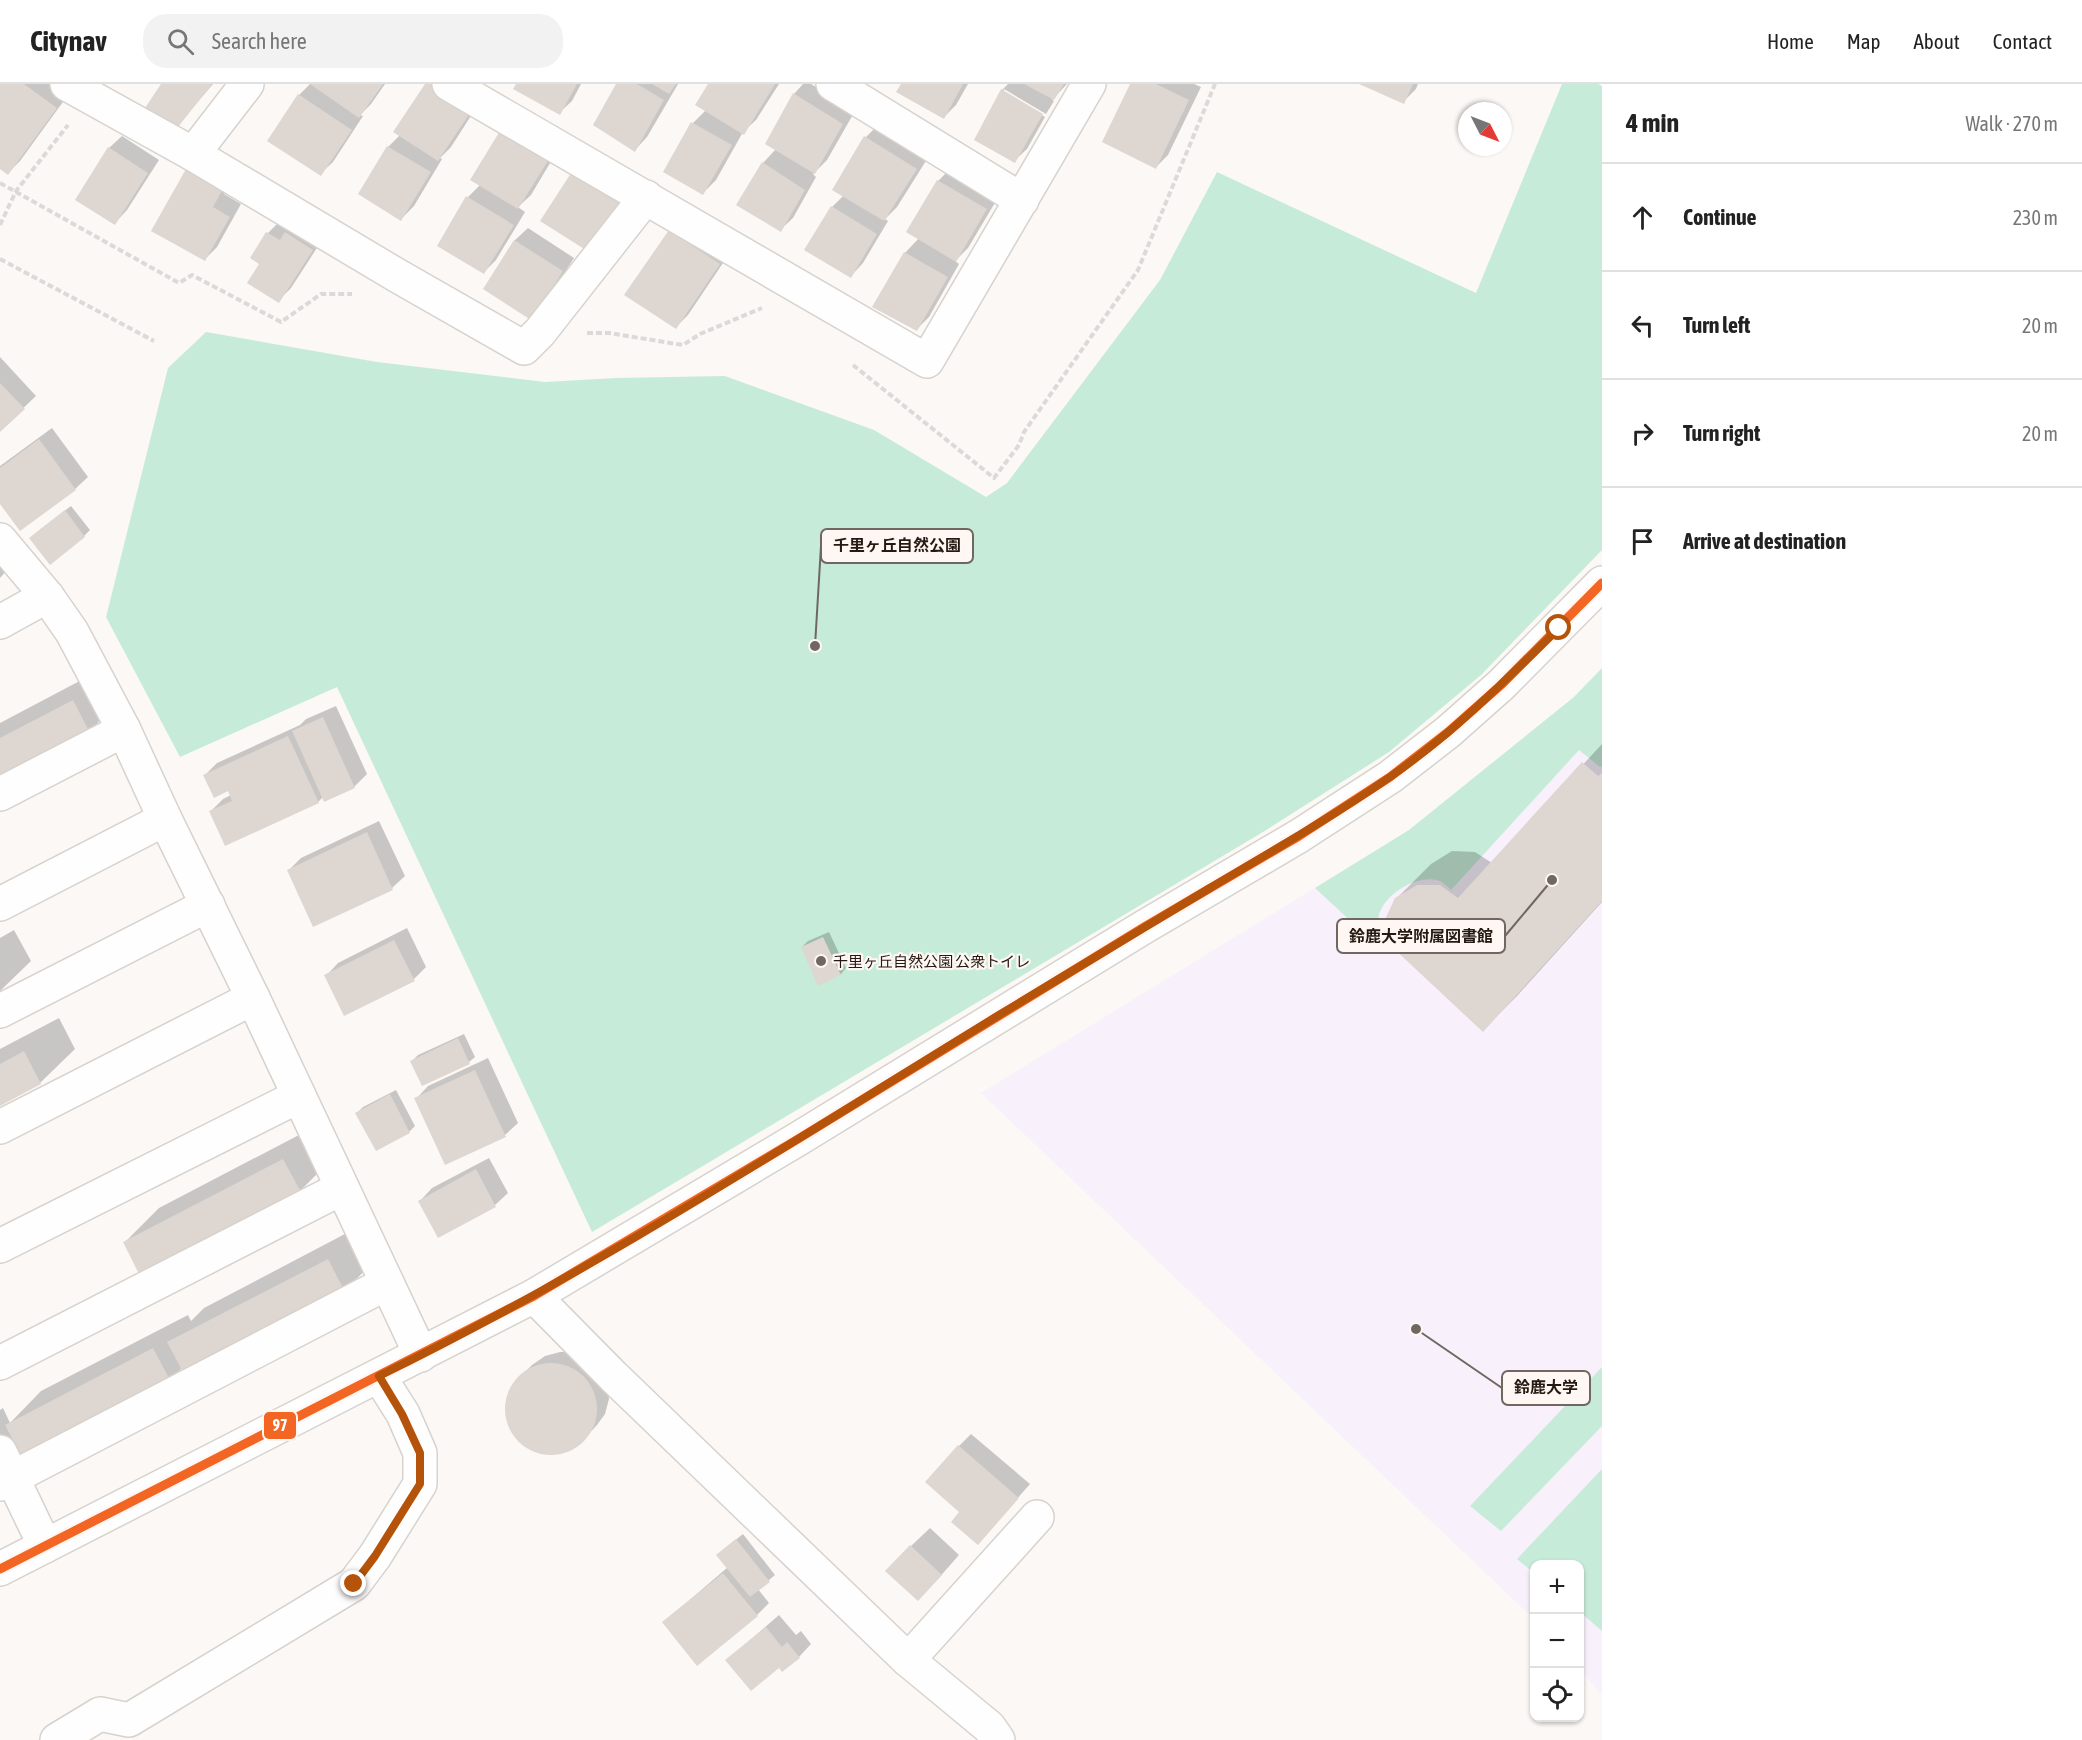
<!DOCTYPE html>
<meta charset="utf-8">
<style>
:root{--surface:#fff;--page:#f2f2f2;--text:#222;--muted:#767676;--line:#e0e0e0}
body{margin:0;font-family:"Asap Condensed","Noto Sans JP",sans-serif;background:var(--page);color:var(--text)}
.controls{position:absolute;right:18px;bottom:18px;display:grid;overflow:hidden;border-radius:12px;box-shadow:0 2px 4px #0004}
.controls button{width:54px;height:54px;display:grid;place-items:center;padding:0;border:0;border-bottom:2px solid var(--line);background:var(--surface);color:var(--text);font:30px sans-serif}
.compass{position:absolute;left:1458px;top:18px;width:54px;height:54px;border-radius:50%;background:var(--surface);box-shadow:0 2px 4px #0004;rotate:132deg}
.stop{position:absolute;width:18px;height:18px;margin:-14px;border:4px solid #b45309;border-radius:50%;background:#fff}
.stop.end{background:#b45309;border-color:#fff;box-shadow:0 2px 6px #0008}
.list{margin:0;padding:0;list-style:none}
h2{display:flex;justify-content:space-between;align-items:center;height:78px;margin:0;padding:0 24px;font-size:26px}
h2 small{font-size:20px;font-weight:400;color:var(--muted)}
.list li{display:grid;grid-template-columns:39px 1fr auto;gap:18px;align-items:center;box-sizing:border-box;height:108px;padding:0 24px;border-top:2px solid var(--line)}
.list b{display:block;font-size:22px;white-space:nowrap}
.list em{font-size:20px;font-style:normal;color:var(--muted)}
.icon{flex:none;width:33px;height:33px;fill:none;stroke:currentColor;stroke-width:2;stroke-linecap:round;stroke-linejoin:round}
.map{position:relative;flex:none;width:1602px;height:1656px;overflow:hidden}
header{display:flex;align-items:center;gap:36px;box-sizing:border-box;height:84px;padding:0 30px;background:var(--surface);border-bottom:2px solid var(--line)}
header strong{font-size:28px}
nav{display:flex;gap:33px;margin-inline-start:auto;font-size:21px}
.search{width:420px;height:54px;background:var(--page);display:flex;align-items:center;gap:15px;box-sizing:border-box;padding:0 21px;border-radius:24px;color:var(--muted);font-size:22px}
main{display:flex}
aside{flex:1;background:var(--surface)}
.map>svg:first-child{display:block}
</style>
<header>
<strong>Citynav</strong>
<div class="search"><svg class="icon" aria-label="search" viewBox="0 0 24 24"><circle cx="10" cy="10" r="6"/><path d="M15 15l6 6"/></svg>Search here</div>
<nav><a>Home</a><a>Map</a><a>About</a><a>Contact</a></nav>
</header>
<main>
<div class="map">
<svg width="1602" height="1656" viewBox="0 0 1602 1656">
<rect width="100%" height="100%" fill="#fbf8f6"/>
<path fill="#f8f0fa" d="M1602 584V1611L1580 1586V1480H1534V1535L981 1009 1409 746 1574 613Z"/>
<g fill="#c7ebd9">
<path d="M1562 0H1598L1602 2V466L1481 591 1389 668 1263 748 592 1148 337 603 180 673 106 533 168 284 206 248 377 278 545 298 616 294 725 292 874 346 986 413 1007 399 1160 196 1217 88 1476 209Z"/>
<path d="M1602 584V682L1600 683 1579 666 1451 806C1448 803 1444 799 1440 797 1419 789 1385 809 1379 831 1376 842 1382 852 1386 862L1382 866 1315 804 1409 746 1574 613Z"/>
<path d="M1602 1283V1342L1501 1447 1470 1422Z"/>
<path d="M1602 1385V1547L1580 1528V1480H1534V1489L1517 1475Z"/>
</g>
<g fill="#0003">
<path d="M0 0H53L68 11 20 77 8 89 0 84Z"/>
<path d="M163 0H213L178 41Z"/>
<path d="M310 0H385L371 20 360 31 363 32 333 78 320 90 299 11Z"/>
<path d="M427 0H463L483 13 451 63 440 74 442 75 414 122 401 135 360 109 388 63 400 51Z"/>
<path d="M517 0H581L572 17 559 29Z"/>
<path d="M618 0H678L647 53 635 66Z"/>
<path d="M710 0H779L756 36 743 48 716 96 703 109 693 39 706 26Z"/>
<path d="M803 0H811L855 27 827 76 813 90 816 93 793 134 780 146 763 79 776 65 794 10Z"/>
<path d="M903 0H968L956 21 944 33Z"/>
<path d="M1008 0H1067L1052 16 1054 17 1046 30 1004 5V9L1045 33 1027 65 1014 77 1002 6Z"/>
<path d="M1132 0H1194L1201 3 1168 71 1156 83Z"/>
<path d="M1363 0H1418L1416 5 1403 18Z"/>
<path d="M878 41 929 72 897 123 885 135 888 137 863 179 851 192 832 123 844 111 866 53Z"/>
<path d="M122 52 159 76 127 126 115 139 109 64Z"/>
<path d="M562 59 531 111 518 123 525 128 496 176 484 188 468 113 481 100Z"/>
<path d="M200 74 234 92 224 110 241 120 217 163 205 175Z"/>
<path d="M951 84 999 112 968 164 955 177 959 180 929 233 917 245 905 169 919 154 908 148 938 97Z"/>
<path d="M280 137 324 153 291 204 278 217 262 180 268 149Z"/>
<path d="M528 144 574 174 543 222 485 205 515 156Z"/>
<path d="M670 147 731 167 688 231 676 243Z"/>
<path d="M0 273 36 312 0 346Z"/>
<path d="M52 344 88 393 75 405 0 417V382Z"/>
<path d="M71 422 90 446 84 452 37 448Z"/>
<path d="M0 464 15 477 0 494Z"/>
<path d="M108 582 123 613 89 648 0 694V639Z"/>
<path d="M336 622 367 690 354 703 325 716 323 713 318 718 211 727 223 715 231 711 228 705 205 691 217 679 300 641 306 635Z"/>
<path d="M1602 660V818L1517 912 1483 946 1396 815 1431 780 1452 767 1475 768 1492 779Z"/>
<path d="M379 737 405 792 392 804 289 786 301 774Z"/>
<path d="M407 844 426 883 414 895 326 892 338 879Z"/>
<path d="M14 846 31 877 0 907V854Z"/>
<path d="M829 848 846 884 841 890 819 900 802 863 808 857Z"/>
<path d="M59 934 75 965 40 999 0 1020V965Z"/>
<path d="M464 950 475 973 469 978 412 977 418 971Z"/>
<path d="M488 974 518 1039 505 1051 416 1015 428 1002Z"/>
<path d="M396 1006 415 1042 409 1048 357 1029 363 1023Z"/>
<path d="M318 1041 334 1073 300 1107 125 1158 159 1124Z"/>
<path d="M489 1074 508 1109 495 1121 438 1152 420 1117 432 1104Z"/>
<path d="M362 1141 379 1173 344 1207 182 1284 170 1297 16 1359 0 1375V1326L3 1324 10 1339 41 1307 188 1231 191 1237 204 1224Z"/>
<path d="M560 1268H575L607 1299 609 1315 605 1330 597 1341 584 1355 573 1364 560 1369 546 1370 532 1366 521 1358 512 1347 507 1334 506 1320 511 1306 519 1294 532 1281 545 1272Z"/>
<path d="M971 1350 1030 1400 990 1446 961 1427 959 1362Z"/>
<path d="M930 1444 959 1471 937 1496 911 1462Z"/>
<path d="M743 1450 775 1491 758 1505 769 1519 757 1531 664 1538 728 1483 724 1465Z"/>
<path d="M779 1531 796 1551 801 1547 811 1560 799 1573 779 1582 727 1576Z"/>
</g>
<g fill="#ddd6d1">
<path d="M0 0H24L57 24 8 91 0 85Z"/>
<path d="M161 0H212L178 43 145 24Z"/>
<path d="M310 0H383L359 34Z"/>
<path d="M425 0H431L472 26 438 77 393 48Z"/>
<path d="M516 0H577L560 31 513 5Z"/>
<path d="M616 0H637L664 16 635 68 593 41Z"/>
<path d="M652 0H676L669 10Z"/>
<path d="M708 0H775L744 51 695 21Z"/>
<path d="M901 0H963L944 35 896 8Z"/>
<path d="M1024 0H1064L1054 16Z"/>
<path d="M1130 0H1156L1189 16 1156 85 1102 58Z"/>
<path d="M1359 0H1413L1404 20Z"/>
<path d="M1001 5 1043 30 1015 79 974 56Z"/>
<path d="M793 9 843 40 815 90 765 60Z"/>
<path d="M298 10 352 46 321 92 267 57Z"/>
<path d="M691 38 732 61 703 111 663 88Z"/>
<path d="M503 42 551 72 518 125 470 96Z"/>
<path d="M864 52 917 85 884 137 832 106Z"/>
<path d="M387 62 431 88 401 137 358 110Z"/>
<path d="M108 63 148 89 115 141 75 116Z"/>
<path d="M762 78 805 106 781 148 736 121Z"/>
<path d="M575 83 624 114 589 168 540 137Z"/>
<path d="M186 85 223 105 213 123 230 133 205 177 151 147Z"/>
<path d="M937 96 987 125 956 178 906 148Z"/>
<path d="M466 112 514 141 484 190 437 162Z"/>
<path d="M831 122 877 150 851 194 804 166Z"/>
<path d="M669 146 720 180 676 245 624 211Z"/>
<path d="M266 148 280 156 285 148 313 166 279 219 247 199 259 180 250 174Z"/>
<path d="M514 156 563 187 531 236 483 205Z"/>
<path d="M904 168 948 193 917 247 872 223Z"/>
<path d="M0 299 25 325 0 348Z"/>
<path d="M39 355 76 406 20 447 0 420V384Z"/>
<path d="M65 426 85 453 50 481 29 454Z"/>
<path d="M73 616 90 649 0 696V654Z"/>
<path d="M323 633 355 704 324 718 292 647Z"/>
<path d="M288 652 319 719 225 762 209 727 232 717 228 707 214 714 203 691Z"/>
<path d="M1582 678 1598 692 1602 689V817L1483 948 1391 862 1383 840 1395 814 1417 801H1440L1458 814Z"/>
<path d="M367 748 393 806 313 843 287 786Z"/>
<path d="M823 853 841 891 818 902 801 863Z"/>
<path d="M394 856 415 897 344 932 324 891Z"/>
<path d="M458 954 470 980 422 1002 410 977Z"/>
<path d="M24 967 41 1000 0 1022V980Z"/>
<path d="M475 986 506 1053 445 1081 414 1014Z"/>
<path d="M390 1010 410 1049 376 1067 355 1029Z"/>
<path d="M283 1075 301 1108 140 1192 123 1158Z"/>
<path d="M476 1085 496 1123 438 1154 418 1117Z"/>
<path d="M328 1175 345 1208 185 1292 167 1258Z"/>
<path d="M153 1264 171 1298 23 1375 5 1341Z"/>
<circle cx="551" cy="1325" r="46"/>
<path d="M958 1361 1019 1414 978 1461 951 1438 959 1428 925 1398Z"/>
<path d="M736 1455 770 1498 750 1513 716 1471Z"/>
<path d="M910 1461 942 1491 918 1517 885 1487Z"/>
<path d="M723 1489 758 1532 697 1582 662 1538Z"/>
<path d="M766 1543 782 1563 787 1558 800 1574 782 1588 779 1584 751 1607 725 1576Z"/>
</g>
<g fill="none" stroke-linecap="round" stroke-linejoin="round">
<g stroke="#d8d2cc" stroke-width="36">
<g id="minor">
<path d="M67 0 193 70 247 0"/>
<path d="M449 0 927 277 1089 0"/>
<path d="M833 0 1022 116"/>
<path d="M193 70 398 192 524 264 540 248 646 113"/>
<path d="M0 456 47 512 72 548 124 646 165 735 253 914 421 1271"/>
<path d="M0 538 47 512"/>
<path d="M0 710 124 646"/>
<path d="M0 820 165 735"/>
<path d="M0 927 208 821"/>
<path d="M0 1043 253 914"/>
<path d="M0 1162 299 1012"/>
<path d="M534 1212 613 1292 908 1576 989 1643 998 1656"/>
<path d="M0 1279 342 1104"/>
<path d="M0 1368 45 1462"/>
<path d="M0 1400 387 1199"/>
<path d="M0 1485 534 1212 798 1055 1144 843 1299 752 1390 693 1448 648 1501 601 1602 499"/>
<path d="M908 1576 1037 1433"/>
<path d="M57 1656 100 1630 129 1636 354 1500 375 1472 420 1400V1369L403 1330 379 1292"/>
</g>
</g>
<g stroke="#dcdad9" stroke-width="4" stroke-dasharray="6 3" stroke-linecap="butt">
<path d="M0 99 179 199 192 191 281 238 321 210H352"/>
<path d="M0 141 16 107 68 41"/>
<path d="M0 175 154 257"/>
<path d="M587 249H609L683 261 700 250 762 224"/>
<path d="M853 281 994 394 1019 361 1024 348 1138 186 1215 0"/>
</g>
<use href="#minor" stroke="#fefefe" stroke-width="33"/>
<g stroke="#fef7f3" stroke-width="14">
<path id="bus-1" d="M0 1485 534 1212 798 1055 1144 843 1299 752 1390 693 1448 648 1501 601 1602 499"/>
</g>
<use href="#bus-1" stroke="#f26522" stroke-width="9"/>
</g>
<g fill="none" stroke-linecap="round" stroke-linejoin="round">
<path stroke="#b45309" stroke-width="8" d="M354 1500 375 1472 420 1400V1369L402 1330 379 1292C594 1187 795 1056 999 931 1069 889 1140 846 1210 804 1271 768 1332 733 1390 693 1452 650 1505 597 1559 544"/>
</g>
<circle fill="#706761" stroke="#fef7f3" stroke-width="2" cx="821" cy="877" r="6"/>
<g text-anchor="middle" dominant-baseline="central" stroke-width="4.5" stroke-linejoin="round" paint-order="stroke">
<g font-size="15" fill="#251911" stroke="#fef7f3" text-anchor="start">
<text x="833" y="877">千里ヶ丘自然公園 公衆トイレ</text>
</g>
</g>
<path fill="none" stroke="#706761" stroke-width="2" d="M815 562L821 462M1552 796L1505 852M1416 1245L1502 1304"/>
<g fill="#706761" stroke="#fef7f3" stroke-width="2">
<circle cx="815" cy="562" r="6"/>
<circle cx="1552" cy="796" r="6"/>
<circle cx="1416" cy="1245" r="6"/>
</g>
<g fill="#fef7f3" stroke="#706761" stroke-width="2">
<rect x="821" y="445" width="152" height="34" rx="6"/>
<rect x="1337" y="835" width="168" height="34" rx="6"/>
<rect x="1502" y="1287" width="88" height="34" rx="6"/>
</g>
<g font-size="16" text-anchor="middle" font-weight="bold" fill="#251911">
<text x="897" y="467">千里ヶ丘自然公園</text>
<text x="1421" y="858">鈴鹿大学附属図書館</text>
<text x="1546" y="1309">鈴鹿大学</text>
</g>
<rect stroke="#fef7f3" stroke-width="2" x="263" y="1327" width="34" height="29" rx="6" fill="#f26522"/>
<g font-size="16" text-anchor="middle" font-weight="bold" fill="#fff">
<text x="280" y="1347">97</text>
</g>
</svg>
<div class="controls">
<button>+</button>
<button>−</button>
<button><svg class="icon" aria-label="locate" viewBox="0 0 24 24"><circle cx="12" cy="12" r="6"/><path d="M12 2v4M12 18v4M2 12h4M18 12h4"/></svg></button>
</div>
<svg class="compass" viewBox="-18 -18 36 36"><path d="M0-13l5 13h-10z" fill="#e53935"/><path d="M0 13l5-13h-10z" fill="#767676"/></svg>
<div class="stop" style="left:1559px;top:544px"></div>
<div class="stop end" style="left:354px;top:1500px"></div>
</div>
<aside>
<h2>4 min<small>Walk · 270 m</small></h2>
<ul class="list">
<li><svg class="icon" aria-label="ahead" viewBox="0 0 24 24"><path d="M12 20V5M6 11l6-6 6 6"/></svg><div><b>Continue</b></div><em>230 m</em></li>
<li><svg class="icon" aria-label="left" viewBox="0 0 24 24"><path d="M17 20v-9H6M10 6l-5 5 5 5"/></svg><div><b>Turn left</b></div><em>20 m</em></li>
<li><svg class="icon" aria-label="right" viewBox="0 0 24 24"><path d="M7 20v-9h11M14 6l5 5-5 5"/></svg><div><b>Turn right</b></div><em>20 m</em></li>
<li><svg class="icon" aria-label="arrive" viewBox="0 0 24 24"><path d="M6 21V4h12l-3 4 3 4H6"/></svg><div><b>Arrive at destination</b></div></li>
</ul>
</aside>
</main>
